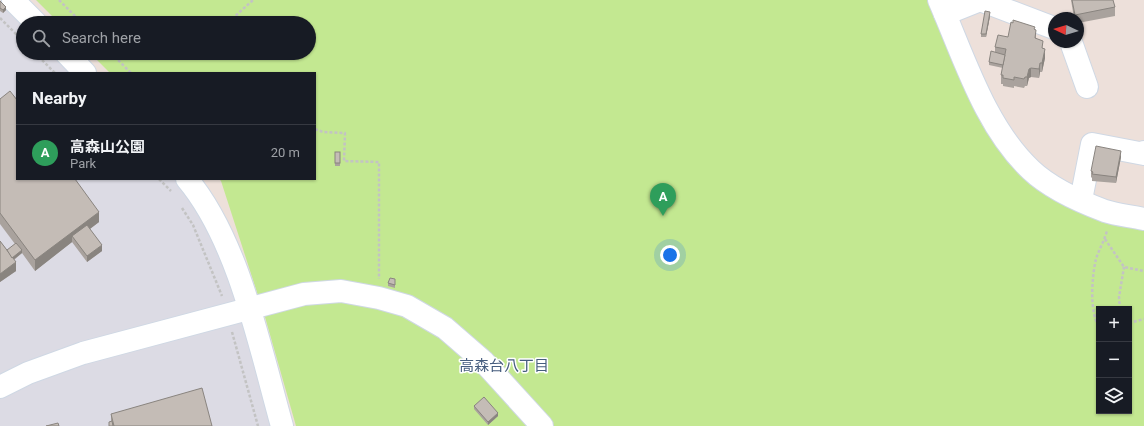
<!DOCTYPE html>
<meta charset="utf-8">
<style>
:root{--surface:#171b24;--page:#20242c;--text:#f1f3f6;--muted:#9ea1a6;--line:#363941;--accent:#d93025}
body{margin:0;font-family:Roboto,"Noto Sans JP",sans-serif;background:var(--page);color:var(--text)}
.controls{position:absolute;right:12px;bottom:12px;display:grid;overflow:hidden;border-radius:0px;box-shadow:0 1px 3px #0004}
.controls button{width:36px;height:36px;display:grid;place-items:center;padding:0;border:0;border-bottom:1px solid var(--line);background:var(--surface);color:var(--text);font:20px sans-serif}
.compass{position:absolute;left:1048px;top:12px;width:36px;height:36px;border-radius:50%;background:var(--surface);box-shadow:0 1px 3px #0004;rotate:274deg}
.you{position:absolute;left:670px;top:255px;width:14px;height:14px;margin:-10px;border:3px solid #fff;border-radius:50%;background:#1a73e8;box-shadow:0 0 0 6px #1a73e833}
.badge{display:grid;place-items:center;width:26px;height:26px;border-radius:50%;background:var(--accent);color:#fff;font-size:13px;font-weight:700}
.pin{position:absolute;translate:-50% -33px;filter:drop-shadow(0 1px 2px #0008)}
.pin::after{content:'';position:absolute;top:21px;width:14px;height:12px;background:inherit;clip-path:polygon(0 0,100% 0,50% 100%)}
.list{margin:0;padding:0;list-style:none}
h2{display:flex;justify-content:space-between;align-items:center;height:52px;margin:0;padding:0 16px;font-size:17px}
h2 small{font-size:13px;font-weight:400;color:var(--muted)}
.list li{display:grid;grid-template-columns:26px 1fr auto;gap:12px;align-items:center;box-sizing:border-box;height:56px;padding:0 16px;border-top:1px solid var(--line)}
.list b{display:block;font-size:15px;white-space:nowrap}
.list p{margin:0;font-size:13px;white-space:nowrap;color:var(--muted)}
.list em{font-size:13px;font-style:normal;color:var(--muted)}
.icon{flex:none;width:22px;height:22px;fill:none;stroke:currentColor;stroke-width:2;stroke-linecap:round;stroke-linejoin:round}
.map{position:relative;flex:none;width:1144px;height:426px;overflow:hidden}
.search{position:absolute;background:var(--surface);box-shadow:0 1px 3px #0004;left:16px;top:16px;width:300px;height:44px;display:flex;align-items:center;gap:10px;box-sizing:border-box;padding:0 14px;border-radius:22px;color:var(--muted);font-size:15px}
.panel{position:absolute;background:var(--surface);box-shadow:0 1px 3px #0004;left:16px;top:72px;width:300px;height:108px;border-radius:0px}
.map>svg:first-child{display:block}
</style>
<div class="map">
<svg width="1144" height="426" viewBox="0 0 1144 426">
<rect width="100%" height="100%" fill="#ede0da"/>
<path fill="#dcdbe4" d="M0 0 23 23V53H54L74 73H17V179H179L210 227 233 288 273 426H0Z"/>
<path fill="#c3e891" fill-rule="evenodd" d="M36 0H928L982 125 1007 158 1144 229V426H296L265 317 221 181 219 179H315V73H110L90 53H309V23H59ZM1099 309H1129V411H1099Z"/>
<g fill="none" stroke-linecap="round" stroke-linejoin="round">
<g stroke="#cfd8e4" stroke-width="24">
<g id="minor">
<path d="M13 0 36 23"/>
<path d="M939 0C964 57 985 127 1031 170 1050 188 1081 202 1105 211 1117 215 1131 216 1144 219"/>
<path d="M945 14 980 0 1054 28"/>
<path d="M1071 42 1087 87"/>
<path d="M66 53 85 73"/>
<path d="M187 179C239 241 260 348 282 426"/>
<path d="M1081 200 1092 144 1144 154V152"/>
<path d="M0 387 28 373 83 353 304 294 341 291 379 298 407 306 445 328 483 361 542 426"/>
</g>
</g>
<g stroke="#c3c3c3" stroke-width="2.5" stroke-dasharray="3 2" stroke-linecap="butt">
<path d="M59 0 82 23"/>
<path d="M0 18 23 41"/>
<path d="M232 19 253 0"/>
<path d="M35 53 55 73"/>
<path d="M111 53 131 73"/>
<path d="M315 129 323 132 345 133 344 161 379 162V279"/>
<path d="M159 179 171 191"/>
<path d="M182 208 193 225 222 296"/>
<path d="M1105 239 1124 267 1144 271"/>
<path d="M1120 309 1119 297 1124 267"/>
<path d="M1129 323 1144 319"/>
<path d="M1099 326C1089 313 1092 275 1096 259 1099 249 1105 240 1107 230"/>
<path d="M232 332 258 426"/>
</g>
<use href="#minor" stroke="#fff" stroke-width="22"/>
</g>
<g fill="#a9a29d">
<path d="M1071 0H1113L1115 7V16L1078 23V18H1074Z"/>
<path d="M0 1 6 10 3 13 0 11Z"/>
<path d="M990 16 986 37H981V34Z"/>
<path d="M1035 29 1036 38 1043 49 1045 58 1042 72H1040L1039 78 1031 77 1029 78 1027 86H1025L1024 88 1014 86V88L1003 86V84H1001V75L1003 68 989 65V62L995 52V47L1008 37Z"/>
<path d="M0 99 99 222 90 229 102 251 87 262 72 242 35 271 22 253 14 260 16 271 0 282V241L7 250 15 244 0 224Z"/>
<rect x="335" y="152" width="5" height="14"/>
<path d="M1121 157 1116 183 1092 181V178L1091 177V171Z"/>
<path d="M388 283H395V288L388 286Z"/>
<path d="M474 406 498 416 488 425 474 409Z"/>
<path d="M111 414 212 426H109L111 421Z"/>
</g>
<g fill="#89847f">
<path d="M6 7V10L3 13V10Z"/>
<path d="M990 12V16L986 37V34Z"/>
<path d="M1045 49V58L1042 72V63Z"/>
<path d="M1040 63V72L1039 78V69Z"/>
<path d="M1031 68V77L1029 78 1027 86V77L1029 69Z"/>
<path d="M1121 151V157L1116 183V177Z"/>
<path d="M99 212V222L75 240 72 236V242L35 271V260Z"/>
<path d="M102 245V251L87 262V256Z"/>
<path d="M22 250V253L9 263V260Z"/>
<path d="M16 262V271L0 282V274Z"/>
<path d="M498 413V416L488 425V422Z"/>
</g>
<g fill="#c4bcb6" stroke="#89847f">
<path d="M1072 0H1113L1115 7 1075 15Z"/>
<path d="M0 1 6 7 3 10 0 8Z"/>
<path d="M985 11 990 12 986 34H981Z"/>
<path d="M1013 20 1035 27 1034 29 1036 30 1035 38 1043 41 1042 48 1045 49 1042 63H1040L1039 69 1031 68 1029 69 1027 77H1025L1024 79 1014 77V80L1003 78V75H1001L1006 49 995 47 998 35 1008 37 1011 22 1013 23Z"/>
<path d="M991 51 1005 55 1003 65 989 62Z"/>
<path d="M10 91 17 100V179H75L99 212 35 260 0 213V99Z"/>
<path d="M1096 146 1121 151 1116 177 1092 174 1093 172 1091 171Z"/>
<rect x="335" y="152" width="5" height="11"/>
<path d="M87 225 102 245 87 256 72 236Z"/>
<path d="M0 241 16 262 0 274Z"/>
<path d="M16 243 22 250 12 258 7 250Z"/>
<path d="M390 278 395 279V285L388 283Z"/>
<path d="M202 388 212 426H114L111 414Z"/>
<path d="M484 397 498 413 488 422 474 406Z"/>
<path d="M112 421 113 426H109V422Z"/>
<path d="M58 423 59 426H46Z"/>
</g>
<g text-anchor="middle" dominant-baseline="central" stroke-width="3" stroke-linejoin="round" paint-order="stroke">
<g font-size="15" fill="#465d7e" stroke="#fff">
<text x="504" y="366">高森台八丁目</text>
</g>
</g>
</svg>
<div class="controls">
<button>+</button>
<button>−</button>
<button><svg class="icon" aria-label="layers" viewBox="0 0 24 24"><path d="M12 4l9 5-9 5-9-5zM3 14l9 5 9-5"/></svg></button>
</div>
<svg class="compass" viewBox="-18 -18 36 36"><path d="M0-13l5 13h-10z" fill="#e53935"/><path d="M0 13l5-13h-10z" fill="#9ea1a6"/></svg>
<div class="you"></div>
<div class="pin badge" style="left:663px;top:216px;background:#2e9e5b">A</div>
<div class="search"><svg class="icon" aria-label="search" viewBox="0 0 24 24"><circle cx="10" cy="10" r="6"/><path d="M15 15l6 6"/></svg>Search here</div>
<section class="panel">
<h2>Nearby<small></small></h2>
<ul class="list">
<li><span class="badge" style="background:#2e9e5b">A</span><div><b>高森山公園</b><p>Park</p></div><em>20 m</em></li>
</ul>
</section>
</div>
